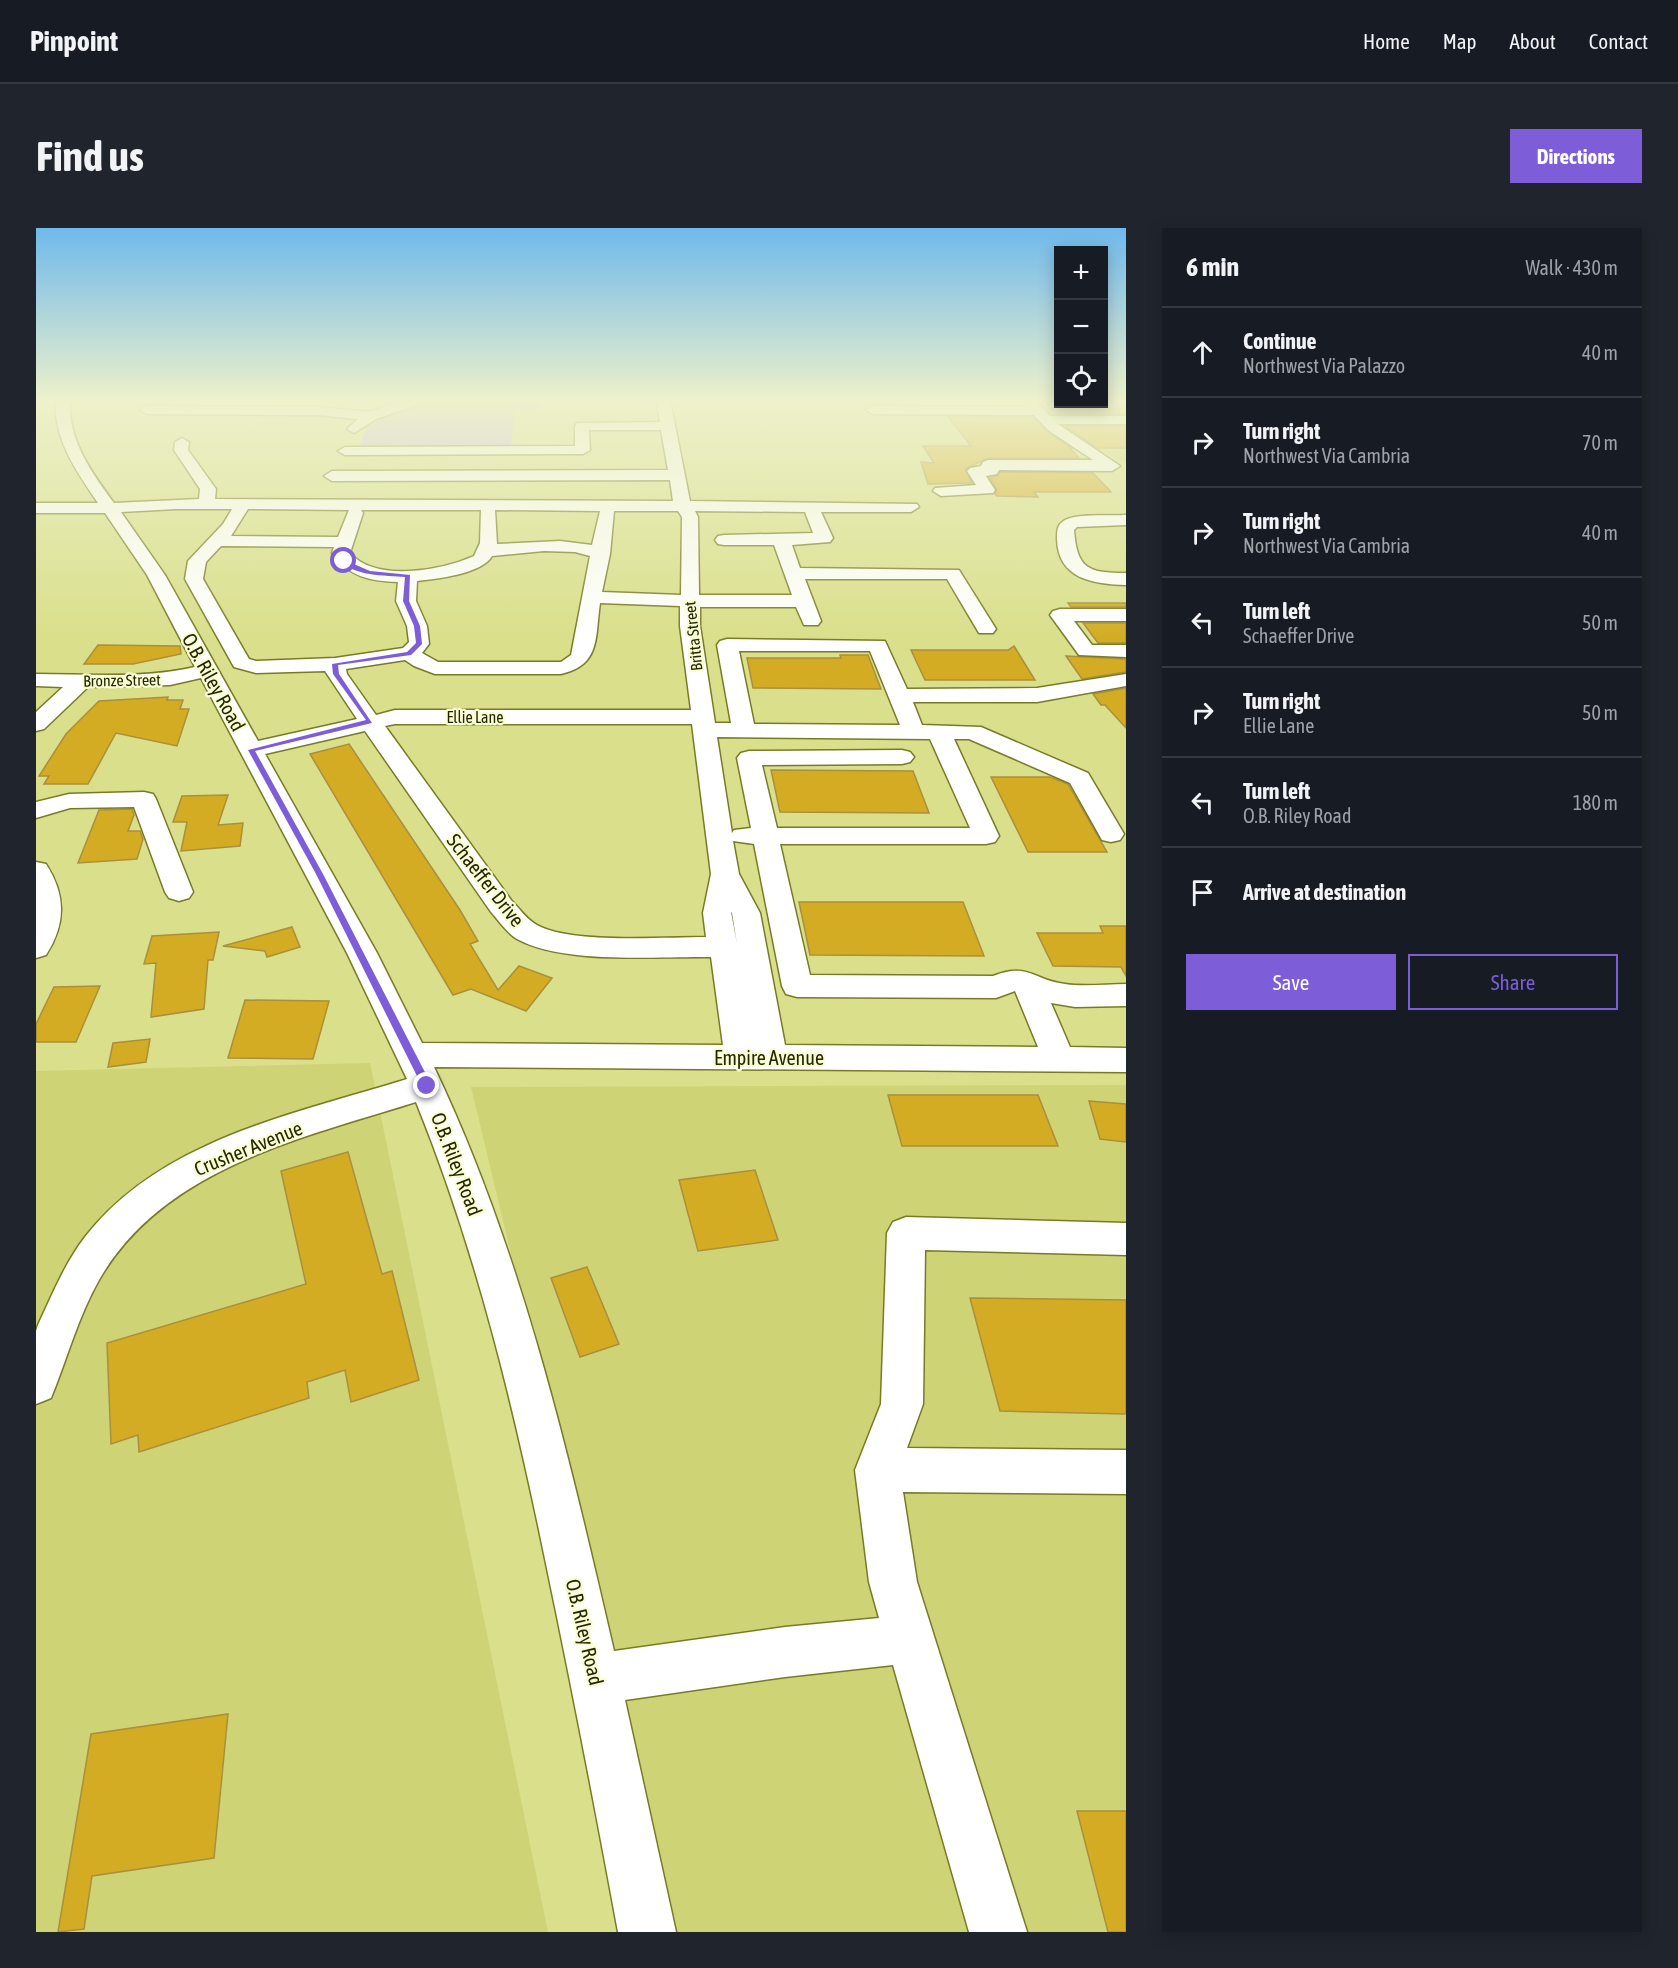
<!DOCTYPE html>
<meta charset="utf-8">
<style>
:root{--surface:#171b24;--page:#20242c;--text:#f1f3f6;--muted:#9ea1a6;--line:#363941;--accent:#7d5dd8}
body{margin:0;font-family:"Asap Condensed",sans-serif;background:var(--page);color:var(--text)}
.controls{position:absolute;right:18px;top:18px;display:grid;overflow:hidden;border-radius:0px;box-shadow:0 3px 15px #0003}
.controls button{width:54px;height:54px;display:grid;place-items:center;padding:0;border:0;border-bottom:2px solid var(--line);background:var(--surface);color:var(--text);font:30px sans-serif}
.stop{position:absolute;width:18px;height:18px;margin:-14px;border:4px solid #7d5dd8;border-radius:50%;background:#fff}
.stop.end{background:#7d5dd8;border-color:#fff;box-shadow:0 2px 6px #0008}
.list{margin:0;padding:0;list-style:none}
h2{display:flex;justify-content:space-between;align-items:center;height:78px;margin:0;padding:0 24px;font-size:26px}
h2 small{font-size:20px;font-weight:400;color:var(--muted)}
.list li{display:grid;grid-template-columns:39px 1fr auto;gap:18px;align-items:center;box-sizing:border-box;height:90px;padding:0 24px;border-top:2px solid var(--line)}
.list b{display:block;font-size:22px;white-space:nowrap}
.list p{margin:0;font-size:20px;white-space:nowrap;color:var(--muted)}
.list em{font-size:20px;font-style:normal;color:var(--muted)}
.actions{display:flex;gap:12px;padding:18px 24px}
.actions a{flex:1;padding:14px 0;border:2px solid var(--accent);border-radius:0px;text-align:center;font-size:21px;color:var(--accent)}
.actions .main{background:var(--accent);color:#fff}
.icon{flex:none;width:33px;height:33px;fill:none;stroke:currentColor;stroke-width:2;stroke-linecap:round;stroke-linejoin:round}
.map{position:relative;flex:none;width:1090px;height:1704px;overflow:hidden;border-radius:0px}
header{display:flex;align-items:center;gap:36px;box-sizing:border-box;height:84px;padding:0 30px;background:var(--surface);border-bottom:2px solid var(--line)}
header strong{font-size:28px}
nav{display:flex;gap:33px;margin-inline-start:auto;font-size:21px}
.intro{display:flex;align-items:center;justify-content:space-between;box-sizing:border-box;height:144px;padding:0 36px}
h1{margin:0;font-size:42px}
.button{padding:15px 27px;border-radius:0px;background:var(--accent);color:#fff;font-size:21px;font-weight:700}
main{display:flex;gap:36px;padding:0 36px}
aside{flex:1;background:var(--surface);border-radius:0px;box-shadow:0 3px 15px #0003}
.map>svg:first-child{display:block}
</style>
<header>
<strong>Pinpoint</strong>
<nav><a>Home</a><a>Map</a><a>About</a><a>Contact</a></nav>
</header>
<div class="intro"><h1>Find us</h1><a class="button">Directions</a></div>
<main>
<div class="map">
<svg width="1090" height="1704" viewBox="0 0 1090 1704">
<rect width="100%" height="100%" fill="#d9df8b"/>
<g fill="#ced376">
<path d="M1090 179V236L1044 211 1027 199 1010 180Z"/>
<path d="M334 835 512 1704H0V843Z"/>
<path d="M1090 857V1704H638L435 859Z"/>
</g>
<path fill="#c0b5f9" d="M396 172H504V182H479L475 217H324L331 199 348 190Z"/>
<g fill="#d3ac23" stroke="#aa8f3c" stroke-width="1.5">
<path d="M1019 180H1090V186H1024Z"/>
<path d="M912 189H997L1011 204 1036 220H1034L1043 230H952L929 241 936 255 892 256 885 234 898 235 887 218H935Z"/>
<path d="M1029 198H1090V220H1062Z"/>
<path d="M964 244 1057 245 1075 264H998L1002 269 961 268 959 266 961 261 954 250 961 248Z"/>
<path d="M1032 375H1090V379H1035Z"/>
<path d="M1047 395H1090V415H1062Z"/>
<path d="M62 417 144 418 145 426 97 436H48Z"/>
<path d="M978 418 999 452H889L875 422H972Z"/>
<path d="M804 427H832L845 461 717 460 711 430H805Z"/>
<path d="M1030 428 1090 431V444L1046 451Z"/>
<path d="M1090 460V500L1069 477H1065L1057 466Z"/>
<path d="M132 469 131 472H147L144 481H153L141 518 80 505 52 556H8L13 548H3L30 506 63 473Z"/>
<path d="M313 516 424 682 442 713 434 716 462 762 483 738 516 750 490 783 435 761 417 767 274 526Z"/>
<path d="M735 542 877 543 893 585 744 584Z"/>
<path d="M955 549H1014L1032 556 1071 624H992Z"/>
<path d="M192 567 182 597 207 595 204 618 145 623 151 594H137L146 568Z"/>
<path d="M96 581 98 587 92 603H104L107 611 101 631 42 635 63 582Z"/>
<path d="M763 674H927L948 728 774 727Z"/>
<path d="M1064 698H1090V748L1085 739 1017 738 1001 705H1067Z"/>
<path d="M256 699 264 719 231 729 229 723 187 718Z"/>
<path d="M183 704 177 732H172L168 781 115 789 120 735 108 736 116 708Z"/>
<path d="M64 758 40 814H0V796L18 759Z"/>
<path d="M209 772 293 773 277 831 192 830Z"/>
<path d="M114 811 110 834 72 839 77 815Z"/>
<path d="M852 867H1002L1022 918H866Z"/>
<path d="M1053 873 1090 876V914L1064 911Z"/>
<path d="M312 924 346 1046 356 1043 383 1152 315 1174 309 1142 271 1154 273 1170 103 1224 102 1207 75 1216 71 1115 270 1056 245 943Z"/>
<path d="M719 942 742 1012 662 1023 643 952Z"/>
<path d="M551 1039 583 1116 544 1129 515 1050Z"/>
<path d="M934 1070 1090 1072V1186L964 1183Z"/>
<path d="M192 1486 178 1630 56 1648 48 1701 22 1704 55 1506Z"/>
<path d="M1041 1583H1090V1704H1072Z"/>
</g>
<g fill="none" stroke-linecap="round" stroke-linejoin="round">
<g stroke="#787b26" stroke-width="3">
<g id="minor">
<path d="M20 172H34C31 211 56 245 78 275L163 271 164 261 138 222 139 214 146 210 153 214 152 222 180 261 179 271 637 273 634 252 296 253 288 248 296 243 632 242 625 202H553L554 222 547 226 309 227 302 223 309 219 539 218V198L541 195 624 194 620 172H634L654 273 881 276 883 279 875 284H785L797 310 794 314 756 317 764 340 923 342 960 401 957 405H943L911 351H769L785 393 782 397H768L760 379H664V398L679 495H695L681 417 684 413 691 411 849 413 871 461 1001 460 1090 446V458L1001 474H877L886 497 945 499 1052 545 1088 606 1084 612 1075 614 1066 612 1034 555 933 511H918L963 608 959 614 950 616H744L774 747 957 748C993 734 997 752 1029 756 1049 759 1070 756 1090 756V778L1039 779 1015 775 1034 819 1090 820V844L398 839C486 1023 532 1225 578 1423L749 1399 843 1390 833 1354 819 1242 845 1176 851 1005 857 994 870 989 1090 995V1027L889 1022 887 1176 871 1220 1090 1222V1266L867 1264 881 1354 991 1704H933L857 1437 749 1449 589 1472 640 1704H582C559 1579 535 1455 509 1331 477 1175 440 1022 380 874 266 910 127 940 63 1052 42 1089 31 1131 15 1170L0 1176V1103L2 1097C16 1067 29 1035 49 1009 125 911 259 886 371 851L311 725 165 450 134 457 52 459 8 501 0 503V484L27 459 0 458V446C53 446 107 451 159 439L111 347 69 285H0V275H62C41 244 17 211 20 172ZM140 281H196L187 296 152 333 149 351 198 439 220 445 289 443 321 491 222 513 129 347 85 284ZM212 281 313 282 302 309 195 308ZM325 282H445L444 315 438 328C406 342 340 355 314 325L327 285ZM459 282 564 283 556 317 524 313 461 316ZM578 283H642L646 289 645 367 566 364 574 326ZM659 283 769 284 777 305 688 307 682 308 679 312 682 316 688 317H738L756 367H663L662 289ZM185 318 298 319 296 325C313 349 334 353 362 354L360 373 371 398 373 414 367 420 299 430 220 433 213 431 167 351 170 334ZM508 323 539 324 554 328 535 427 525 434H402L386 425 393 416 391 398 380 373 381 353C400 351 446 346 456 328ZM564 375 644 378V398L655 482H359L340 487 311 446 310 441 369 432 378 438 399 446H525C565 437 559 409 564 375ZM703 423H834L864 497 718 496ZM359 496H656L675 646 667 685 670 709C628 709 535 716 501 697 491 692 483 680 475 672L349 498ZM329 503 455 684C463 693 471 705 481 711 529 737 620 728 675 729L687 817 386 815 341 725 229 526ZM681 509 894 511 934 600H741L726 537 866 536 874 534 878 529 874 524 866 522 713 523 705 525 701 530 715 600 698 602 696 605ZM697 613 718 616 746 758 750 766 761 769 960 770 979 763 1002 819 749 817 724 685 703 646ZM695 684 696 685 701 716Z"/>
<path d="M368 172H388L386 175 340 191 318 205 311 201 322 191 282 187 111 186 104 182 111 178 282 179 334 184Z"/>
<path d="M984 172H999L1014 188H1090V196H1022L1084 238 1076 243 963 242 961 246 950 248 959 262 957 265 905 268 897 263 899 260 940 257 931 243 934 240 945 238 947 234 952 232H1057L1012 202 998 187 837 186 830 182 837 178 990 179Z"/>
<path d="M1090 287V297L1041 299 1038 302C1041 341 1052 345 1090 345V357C1057 356 1022 351 1021 311 1021 302 1021 297 1029 292 1041 285 1075 288 1090 287Z"/>
<path d="M1024 381H1090V393H1038L1056 417H1090V429L1043 427 1014 387 1017 383Z"/>
<path d="M108 564 117 566 120 571 157 664 153 670 143 673 133 670 129 664 98 579 34 580 0 590V574L33 566Z"/>
<path d="M0 634 10 636C30 667 30 696 10 727L0 730Z"/>
</g>
</g>
<use href="#minor" fill="#fff" fill-rule="evenodd"/>
</g>
<linearGradient id="sky" x2="0" y2="1"><stop stop-color="#6fb9ec"/><stop offset="0.42" stop-color="#eef1cb"/><stop offset="1" stop-color="#eef1cb" stop-opacity="0"/></linearGradient>
<rect width="1090" height="411" fill="url(#sky)"/>
<path fill="#7d5dd8" d="M306 331 334 343 374 347 373 373 384 398 386 416 375 427 302 437 303 446 336 495 219 523 287 646 396 858 391 862 386 858 280 646 212 522 330 492 297 446 296 436 371 424 380 415 378 398 367 373 369 349C351 347 314 349 306 331Z"/>
<g text-anchor="middle" dominant-baseline="central" stroke-width="4.5" stroke-linejoin="round" paint-order="stroke">
<g font-size="16" fill="#252703" stroke="#f9fdd3">
<text transform="translate(657 408) rotate(-96)">Britta Street</text>
<text transform="translate(86 452) rotate(-1)">Bronze Street</text>
<text x="439" y="489">Ellie Lane</text>
</g>
<g font-size="20" fill="#252703" stroke="#f9fdd3">
<text transform="translate(178 454) rotate(61)">O.B. Riley Road</text>
<text transform="translate(450 652) rotate(52)">Schaeffer Drive</text>
<text x="733" y="829">Empire Avenue</text>
<text transform="translate(212 920) rotate(-22)">Crusher Avenue</text>
<text transform="translate(421 936) rotate(69)">O.B. Riley Road</text>
<text transform="translate(549 1404) rotate(77)">O.B. Riley Road</text>
</g>
</g>
</svg>
<div class="controls">
<button>+</button>
<button>−</button>
<button><svg class="icon" aria-label="locate" viewBox="0 0 24 24"><circle cx="12" cy="12" r="6"/><path d="M12 2v4M12 18v4M2 12h4M18 12h4"/></svg></button>
</div>
<div class="stop" style="left:308px;top:333px"></div>
<div class="stop end" style="left:391px;top:858px"></div>
</div>
<aside>
<h2>6 min<small>Walk · 430 m</small></h2>
<ul class="list">
<li><svg class="icon" aria-label="ahead" viewBox="0 0 24 24"><path d="M12 20V5M6 11l6-6 6 6"/></svg><div><b>Continue</b><p>Northwest Via Palazzo</p></div><em>40 m</em></li>
<li><svg class="icon" aria-label="right" viewBox="0 0 24 24"><path d="M7 20v-9h11M14 6l5 5-5 5"/></svg><div><b>Turn right</b><p>Northwest Via Cambria</p></div><em>70 m</em></li>
<li><svg class="icon" aria-label="right" viewBox="0 0 24 24"><path d="M7 20v-9h11M14 6l5 5-5 5"/></svg><div><b>Turn right</b><p>Northwest Via Cambria</p></div><em>40 m</em></li>
<li><svg class="icon" aria-label="left" viewBox="0 0 24 24"><path d="M17 20v-9H6M10 6l-5 5 5 5"/></svg><div><b>Turn left</b><p>Schaeffer Drive</p></div><em>50 m</em></li>
<li><svg class="icon" aria-label="right" viewBox="0 0 24 24"><path d="M7 20v-9h11M14 6l5 5-5 5"/></svg><div><b>Turn right</b><p>Ellie Lane</p></div><em>50 m</em></li>
<li><svg class="icon" aria-label="left" viewBox="0 0 24 24"><path d="M17 20v-9H6M10 6l-5 5 5 5"/></svg><div><b>Turn left</b><p>O.B. Riley Road</p></div><em>180 m</em></li>
<li><svg class="icon" aria-label="arrive" viewBox="0 0 24 24"><path d="M6 21V4h12l-3 4 3 4H6"/></svg><div><b>Arrive at destination</b></div></li>
</ul>
<div class="actions"><a class="main">Save</a><a>Share</a></div>
</aside>
</main>
